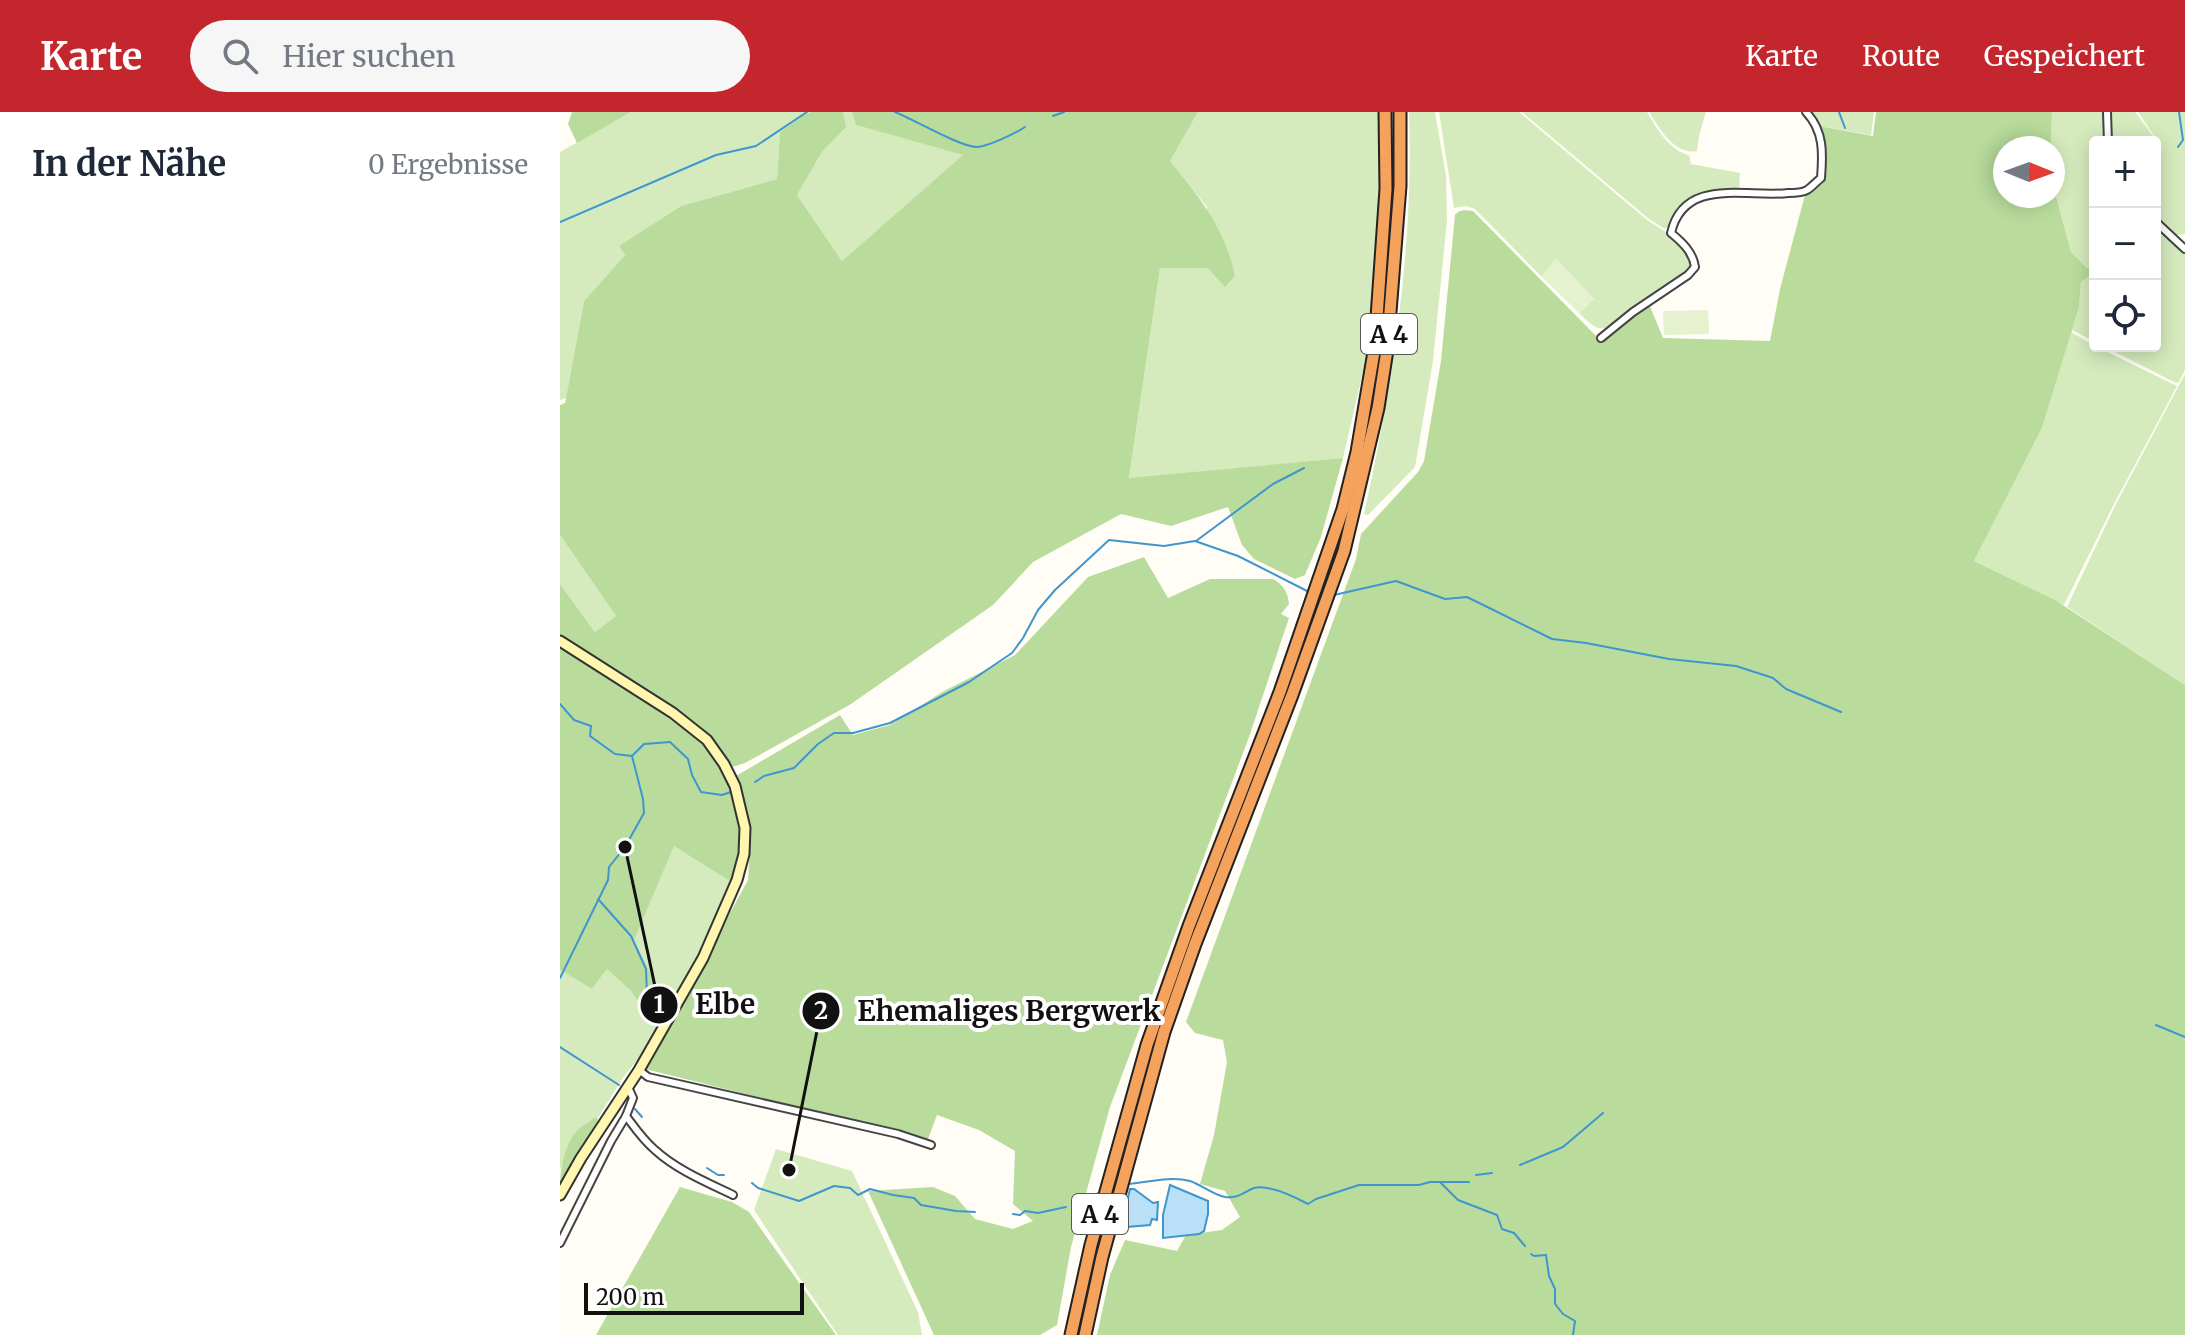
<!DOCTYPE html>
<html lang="de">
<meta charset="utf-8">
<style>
:root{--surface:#fff;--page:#f6f6f7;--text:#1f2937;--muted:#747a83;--line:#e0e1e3;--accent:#c4262e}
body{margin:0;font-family:Merriweather,serif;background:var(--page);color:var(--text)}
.controls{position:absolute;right:24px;top:24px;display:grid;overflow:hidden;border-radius:8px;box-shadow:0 4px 20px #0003}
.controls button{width:72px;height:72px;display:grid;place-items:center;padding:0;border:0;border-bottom:2px solid var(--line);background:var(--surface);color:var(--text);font:40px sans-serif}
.compass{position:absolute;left:1433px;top:24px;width:72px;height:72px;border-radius:50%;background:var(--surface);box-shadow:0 4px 20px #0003;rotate:91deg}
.scale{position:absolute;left:24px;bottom:20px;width:220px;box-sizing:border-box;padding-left:8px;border:4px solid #111;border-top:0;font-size:22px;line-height:28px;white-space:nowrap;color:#111;-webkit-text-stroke:6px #fff;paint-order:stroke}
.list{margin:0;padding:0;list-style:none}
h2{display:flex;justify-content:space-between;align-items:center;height:104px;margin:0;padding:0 32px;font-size:34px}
h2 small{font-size:26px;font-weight:400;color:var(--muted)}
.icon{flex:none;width:44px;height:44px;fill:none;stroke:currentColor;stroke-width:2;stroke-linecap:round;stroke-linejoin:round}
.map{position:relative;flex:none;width:1625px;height:1223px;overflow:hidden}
header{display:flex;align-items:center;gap:48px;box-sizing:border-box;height:112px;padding:0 40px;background:var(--accent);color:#fff}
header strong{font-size:38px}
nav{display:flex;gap:44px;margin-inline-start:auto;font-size:28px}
.search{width:560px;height:72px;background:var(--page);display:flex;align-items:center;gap:20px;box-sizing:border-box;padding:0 28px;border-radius:44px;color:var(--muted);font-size:30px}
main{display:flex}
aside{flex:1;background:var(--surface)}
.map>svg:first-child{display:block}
</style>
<header>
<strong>Karte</strong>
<div class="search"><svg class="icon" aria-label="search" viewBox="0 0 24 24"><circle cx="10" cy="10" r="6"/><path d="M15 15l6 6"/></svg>Hier suchen</div>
<nav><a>Karte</a><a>Route</a><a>Gespeichert</a></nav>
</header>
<main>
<aside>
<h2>In der Nähe<small>0 Ergebnisse</small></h2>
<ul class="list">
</ul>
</aside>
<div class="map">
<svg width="1625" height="1223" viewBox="0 0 1625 1223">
<rect width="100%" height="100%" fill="#fffdf5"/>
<g fill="#d5ebbd">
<path d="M71 0H251L244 2 220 20 217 67 121 94 60 134 65 143 24 189 6 286 0 288V40Z"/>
<path d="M283 0H292L297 13 404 43 282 149 237 83 262 40 285 16Z"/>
<path d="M638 0H820L821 75 809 234 783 346 569 367 600 155 648 156 647 95 610 49Z"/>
<path d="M849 0H875L886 64 887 108 873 249 855 355 808 403 804 402C833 272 854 133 849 0Z"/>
<path d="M879 0H959L1087 108 1109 122 1132 146 1133 154 1128 162 1052 214C1036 221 1030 211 1019 201L1034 187 996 147 982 165 915 97 906 94 894 96Z"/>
<path d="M962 0H1087C1097 17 1109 38 1129 43L1131 52 1180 61 1179 79C1160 83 1136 84 1120 96 1113 102 1112 112 1105 117L1089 107Z"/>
<path d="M1089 0H1146L1139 24 1137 39C1114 43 1100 17 1089 0Z"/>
<path d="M1248 0H1314L1311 23 1259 14Z"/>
<path d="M1492 0H1546L1547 30H1535V153L1527 156 1511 140 1493 73V36H1491Z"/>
<path d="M1549 0H1575L1603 37 1578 0H1625V122L1612 124 1595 106V30H1549Z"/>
<path d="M1595 111 1625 138V258L1619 270 1616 271 1543 234H1595Z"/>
<path d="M1535 161V230L1512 218 1519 195 1521 170Z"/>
<path d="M1511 220 1535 234 1617 274 1555 390 1504 493 1414 449 1482 316Z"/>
<path d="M1625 262V573L1507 495 1556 392Z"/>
<path d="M0 423 56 504 35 520 0 472Z"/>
<path d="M114 733 173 771 109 900 73 829Z"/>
<path d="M47 857 71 879 99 920 62 967 38 1006C15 1012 9 1038 0 1058V858L32 877Z"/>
<path d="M216 1037 292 1059 358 1200 362 1223H278L194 1098Z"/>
</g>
<g fill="#b9dc9c">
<path d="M12 0H71L17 31 8 12Z"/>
<path d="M251 0H283L286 15 262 40 237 83 282 149 403 43 296 13 292 0H638L610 49C640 86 665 116 675 164L665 175 648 156H600L569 366 783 346 761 425 745 463 735 467 694 447 682 433 668 395 611 414 561 402 473 450 433 493 291 592 185 651 172 655 150 624 0 525V472L35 520 56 504 0 423V293L5 291 24 189 65 143 59 134 121 94 217 67 220 20 245 2Z"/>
<path d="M1316 0H1492L1491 36H1445V84H1493V73L1511 140 1527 156 1535 153V161L1521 170 1519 195 1482 316 1414 449 1495 488 1625 573V1223H537L550 1163 565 1128 617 1139 626 1123 662 1118 680 1105 665 1079 640 1072 654 1023 667 950 663 928 635 921 626 910 796 447 801 422 858 360 864 349 881 249 895 103C899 97 906 98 913 99L1040 228 1089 192 1103 226 1210 229 1220 177 1245 83 1263 66 1259 14 1313 24Z"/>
<path d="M584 445 608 486 650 467H713C724 473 728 481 729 492L721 502 729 506 689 625 550 995 511 1135 497 1213 480 1223H374L308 1079 373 1075 395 1084 415 1107 453 1117 473 1109 453 1092 455 1039 419 1018 377 1003 368 1027 85 957 188 768 191 720 176 664 280 603 293 623 330 613 384 579 455 543 528 465Z"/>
<path d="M0 534 124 613 152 641 176 684 181 715 180 744 173 771 114 734 74 828 109 900 99 920 71 879 47 857 32 877 0 858Z"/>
<path d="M34 1006H38L35 1016 0 1074C0 1057 5 1031 18 1018 22 1014 29 1010 34 1006Z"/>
<path d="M120 1075 172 1090 189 1100 276 1223H36Z"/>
</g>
<g fill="#e6f2cf">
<path d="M995 146 1034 187 1019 201 982 165Z"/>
<path d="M1148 198 1149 222 1104 223 1103 199Z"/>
</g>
<g fill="#b9e0f7" stroke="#3f96cf" stroke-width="2">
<path d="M610 1073 648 1089V1102L644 1119 639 1122 603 1126V1103Z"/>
<path d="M570 1077H574L593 1091 598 1090 597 1108 592 1107 590 1113 567 1115 562 1111Z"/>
</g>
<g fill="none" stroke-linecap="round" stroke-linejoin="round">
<g stroke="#3f96cf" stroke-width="2">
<path d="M335 0C353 7 402 36 418 35 431 33 454 22 465 15"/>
<path d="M1279 0 1285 16"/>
<path d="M493 4 504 0"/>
<path d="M1618 35 1623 28 1619 0"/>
<path d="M0 110 156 43 196 34 247 0"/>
<path d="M636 429 713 372 744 356"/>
<path d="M774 483 836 469 885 487 907 485 992 527 1026 531 1109 547 1176 554 1213 566 1226 577 1281 600"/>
<path d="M0 592 14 608 31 614 30 624 55 642 72 644 83 687 84 701 65 735 49 755 48 768 0 866"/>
<path d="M72 644 84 632 110 630 128 647 132 663 141 680 162 683 171 680"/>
<path d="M195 670 204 664 234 656 258 632 274 621H293L330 611 409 570 452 541 463 526 478 498 495 478 549 428 604 434 635 429 678 444 749 480"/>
<path d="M38 787 71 824 86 857 87 884 93 892 105 902"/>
<path d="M1596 913 1625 925"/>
<path d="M0 935 59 973"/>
<path d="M75 997 82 1005"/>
<path d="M960 1053 1003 1035 1043 1001"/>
<path d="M147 1056 158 1063H164"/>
<path d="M916 1063 932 1061"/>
<path d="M880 1070 898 1088 937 1103 942 1117 954 1121 965 1134"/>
<path d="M192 1071 198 1076 239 1089 274 1074 290 1076 298 1083 310 1077 333 1083 354 1086 361 1093 396 1099 415 1100"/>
<path d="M568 1072C588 1070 611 1064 630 1069 642 1073 653 1083 665 1085 679 1087 685 1079 694 1076 710 1072 735 1085 748 1092L756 1087 799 1073H859L870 1070H909"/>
<path d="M518 1093 528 1085 539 1081"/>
<path d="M453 1102 460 1103 465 1099 478 1101 506 1095"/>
<path d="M971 1142 974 1144 986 1143 989 1164 995 1177V1192L1003 1202 1015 1209 1013 1223"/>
</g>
<g stroke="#444" stroke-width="10">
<g id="street">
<path d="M1547 0 1548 30"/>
<path d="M1595 109 1625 137"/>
<path d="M1041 226 1073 200 1128 163 1135 155C1133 140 1122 130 1111 121 1124 64 1187 86 1228 81 1234 81 1242 81 1247 78 1252 75 1257 69 1261 66 1263 41 1264 19 1246 0"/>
<path d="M79 958 88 965 338 1022 371 1033"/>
<path d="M66 1004C75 1016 83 1028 95 1038 117 1058 146 1070 173 1083"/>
<path d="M0 1131 51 1029 66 1004 73 986 68 975"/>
</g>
</g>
<g stroke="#333" stroke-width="13">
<path id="secondary" d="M0 529 113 601 147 628 164 652 175 674 185 716 184 742 177 768 143 846 79 958 21 1046 0 1083"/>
</g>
<g stroke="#222" stroke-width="15">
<g id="highway">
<path d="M511 1223 531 1133 587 933 629 814 720 580 783 397 797 340 815 234 826 77 825 0"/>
<path d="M525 1223 542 1145 604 920 635 832 732 583 784 439 818 296 827 238 840 74V0"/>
</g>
</g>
<use href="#street" stroke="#fff" stroke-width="6"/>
<use href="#secondary" stroke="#fff6b0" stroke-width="9"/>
<use href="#highway" stroke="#f5a25d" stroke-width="11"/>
</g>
<g text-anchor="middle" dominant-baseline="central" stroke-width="8" stroke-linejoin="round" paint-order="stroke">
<g fill="#fff" stroke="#585858" stroke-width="2">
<rect x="801" y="202" width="56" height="40" rx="6"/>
<rect x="512" y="1082" width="56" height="40" rx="6"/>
</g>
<g font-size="24" font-weight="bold" fill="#111">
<text x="829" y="222">A 4</text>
<text x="540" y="1102">A 4</text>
</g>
</g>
<path fill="none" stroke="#111" stroke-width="3" d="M65 735L99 893M229 1058L261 899"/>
<g fill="#111" stroke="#fff" stroke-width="3">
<circle cx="65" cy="735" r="8"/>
<circle cx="229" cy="1058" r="8"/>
<circle cx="99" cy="893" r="20"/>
<circle cx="261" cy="899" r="20"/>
</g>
<g font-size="24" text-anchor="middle" font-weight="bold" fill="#fff">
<text x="99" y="901">1</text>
<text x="261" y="907">2</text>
</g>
<g font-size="28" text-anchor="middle" font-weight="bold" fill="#111" stroke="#fff" stroke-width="8" stroke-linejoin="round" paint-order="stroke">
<text x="165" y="902">Elbe</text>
<text x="449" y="909">Ehemaliges Bergwerk</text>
</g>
</svg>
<div class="controls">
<button>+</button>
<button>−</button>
<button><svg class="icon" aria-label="locate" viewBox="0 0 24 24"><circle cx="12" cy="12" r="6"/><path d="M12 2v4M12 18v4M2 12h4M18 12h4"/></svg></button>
</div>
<svg class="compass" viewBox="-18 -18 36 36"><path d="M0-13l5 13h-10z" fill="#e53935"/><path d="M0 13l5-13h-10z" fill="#747a83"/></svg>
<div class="scale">200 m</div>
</div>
</main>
